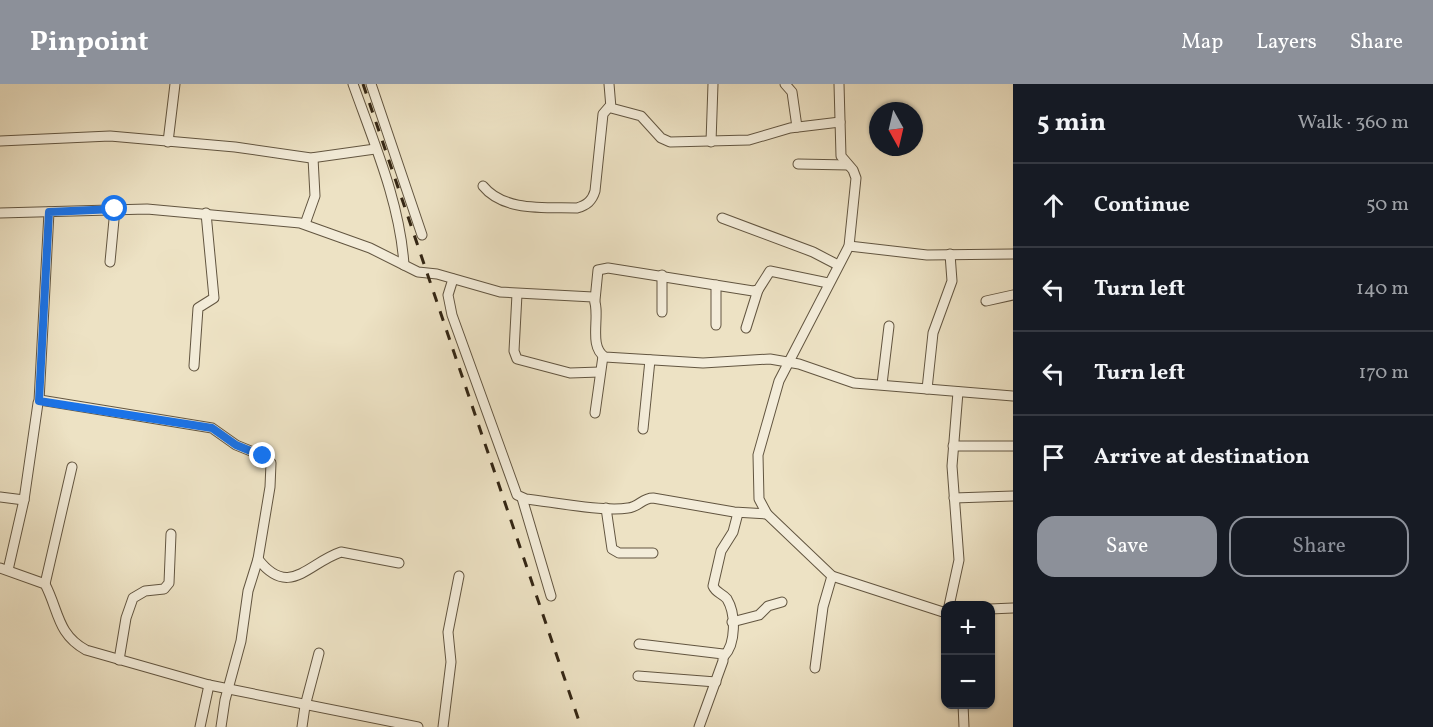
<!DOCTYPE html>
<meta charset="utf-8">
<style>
:root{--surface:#171b24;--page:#242831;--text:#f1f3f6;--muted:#9ea1a6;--line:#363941;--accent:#8c9099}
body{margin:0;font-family:Vollkorn,serif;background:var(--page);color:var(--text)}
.controls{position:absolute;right:18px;bottom:18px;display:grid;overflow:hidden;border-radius:12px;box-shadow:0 2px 4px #0004}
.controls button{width:54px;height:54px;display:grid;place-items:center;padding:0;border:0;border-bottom:2px solid var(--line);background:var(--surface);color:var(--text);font:30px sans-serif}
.compass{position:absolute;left:869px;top:18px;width:54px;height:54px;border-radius:50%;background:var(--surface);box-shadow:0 2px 4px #0004;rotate:172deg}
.stop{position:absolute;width:18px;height:18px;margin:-14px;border:4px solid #1a73e8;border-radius:50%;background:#fff}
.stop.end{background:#1a73e8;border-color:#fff;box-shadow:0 2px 6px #0008}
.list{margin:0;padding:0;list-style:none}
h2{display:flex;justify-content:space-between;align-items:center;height:78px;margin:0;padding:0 24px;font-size:26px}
h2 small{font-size:20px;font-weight:400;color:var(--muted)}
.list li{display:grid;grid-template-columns:39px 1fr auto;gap:18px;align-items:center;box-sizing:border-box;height:84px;padding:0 24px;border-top:2px solid var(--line)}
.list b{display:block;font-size:22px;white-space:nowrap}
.list em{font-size:20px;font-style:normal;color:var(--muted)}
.actions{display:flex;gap:12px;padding:18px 24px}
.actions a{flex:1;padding:14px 0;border:2px solid var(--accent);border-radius:18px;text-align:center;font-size:21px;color:var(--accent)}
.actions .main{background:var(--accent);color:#fff}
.icon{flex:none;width:33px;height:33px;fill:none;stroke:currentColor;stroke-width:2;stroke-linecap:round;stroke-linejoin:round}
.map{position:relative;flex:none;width:1013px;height:643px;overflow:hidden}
header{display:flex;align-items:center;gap:36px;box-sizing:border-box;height:84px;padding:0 30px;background:var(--accent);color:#fff}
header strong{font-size:28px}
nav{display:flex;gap:33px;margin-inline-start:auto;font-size:21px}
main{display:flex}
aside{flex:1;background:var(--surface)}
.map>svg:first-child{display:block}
</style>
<header>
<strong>Pinpoint</strong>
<nav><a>Map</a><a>Layers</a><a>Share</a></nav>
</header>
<main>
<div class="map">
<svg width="1013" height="643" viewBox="0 0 1013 643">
<rect width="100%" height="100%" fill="#ede2c4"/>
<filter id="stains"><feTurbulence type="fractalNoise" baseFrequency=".00333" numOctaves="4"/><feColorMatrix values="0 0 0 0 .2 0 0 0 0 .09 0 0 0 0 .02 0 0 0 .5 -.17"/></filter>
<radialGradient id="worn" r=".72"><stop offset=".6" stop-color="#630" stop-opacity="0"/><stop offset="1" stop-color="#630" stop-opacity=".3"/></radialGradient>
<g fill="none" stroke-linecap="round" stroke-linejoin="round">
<g stroke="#625540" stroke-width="11">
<g id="minor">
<path d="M353 0C374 59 400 119 404 181"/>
<path d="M371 0 422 151"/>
<path d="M609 0 611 24 641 32 661 54 670 58 749 56 790 44 840 38"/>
<path d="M785 0 792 8 797 43"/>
<path d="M839 0 841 72 853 86 856 94 849 162 779 297 758 371 759 415 767 430 832 492 946 529"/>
<path d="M0 57 110 52 235 63 311 74 375 65"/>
<path d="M168 58 175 0"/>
<path d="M711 58 713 0"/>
<path d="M798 80 848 81"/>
<path d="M483 102C504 128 546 123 577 124 587 121 592 117 595 107L603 30 609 23"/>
<path d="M0 129 147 125 300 139 370 164 418 188 437 190 500 208 593 213C602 229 587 262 605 273L703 279 770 275 799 280 854 299 1013 312"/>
<path d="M722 134 813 168 838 181"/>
<path d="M305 140 315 112 313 74"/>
<path d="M849 162 927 171 1013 170"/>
<path d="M110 178 115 125"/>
<path d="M662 191V228"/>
<path d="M453 195 448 211 452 231 517 411 526 415C553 418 603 428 628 424 639 423 642 414 653 414L734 428 767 430"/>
<path d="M716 201V241"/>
<path d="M517 210 514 267 517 275 570 289 600 288"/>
<path d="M595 216 598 186 608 184 753 207 758 206 770 187 828 199"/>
<path d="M986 217 1013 211"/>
<path d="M746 244 758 206"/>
<path d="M194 282 198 224 214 214 206 129"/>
<path d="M882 300 889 242"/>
<path d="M927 305 933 249 952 197 950 170"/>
<path d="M39 317 49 128"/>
<path d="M595 329 603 272"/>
<path d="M643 345 650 276"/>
<path d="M953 362H1013"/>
<path d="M0 413 24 416"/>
<path d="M522 414 551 512"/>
<path d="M954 414 1013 412"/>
<path d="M606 424 612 465 619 469H653"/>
<path d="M258 475C289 515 308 479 341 468L399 479"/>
<path d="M0 484 45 500C59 527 57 550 86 566L209 601 418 643"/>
<path d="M8 486 24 416 38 319 40 316 212 344 236 361 263 372 271 379 270 403 258 475 248 507 241 557 225 616 221 643"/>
<path d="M45 500 72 383"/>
<path d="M949 522 959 476 952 382 958 308"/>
<path d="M990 525 1013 524"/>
<path d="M732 538 759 531 768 522 782 518"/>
<path d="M639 560 723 570V577L699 643"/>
<path d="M724 572C736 560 736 530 727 515 722 509 716 509 713 502L721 467 733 448 738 429"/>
<path d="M119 576 126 534 133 514 145 507 164 505 169 499 171 450"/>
<path d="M815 584 823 523 832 492"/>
<path d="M638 592 716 598"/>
<path d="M963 620 964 643"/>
<path d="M200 643 209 601"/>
<path d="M302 643 305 622 319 569"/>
<path d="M443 643 451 578 448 548 459 492"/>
</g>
</g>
<use href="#minor" stroke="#f3ecd9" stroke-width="9"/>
<path stroke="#342614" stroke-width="3" stroke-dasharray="10 10" stroke-linecap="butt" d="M363 0 581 643"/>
</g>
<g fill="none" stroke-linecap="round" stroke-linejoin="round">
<path stroke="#1a73e8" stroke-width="8" d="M115 125 49 128 39 317 212 344 236 361 263 372"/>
</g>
<rect width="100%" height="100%" filter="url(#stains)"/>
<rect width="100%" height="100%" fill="url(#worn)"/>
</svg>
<div class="controls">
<button>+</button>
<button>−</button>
</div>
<svg class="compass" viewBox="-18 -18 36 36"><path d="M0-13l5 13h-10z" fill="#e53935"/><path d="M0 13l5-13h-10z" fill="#9ea1a6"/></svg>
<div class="stop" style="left:115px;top:125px"></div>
<div class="stop end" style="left:263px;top:372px"></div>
</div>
<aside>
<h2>5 min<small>Walk · 360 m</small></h2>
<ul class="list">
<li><svg class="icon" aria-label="ahead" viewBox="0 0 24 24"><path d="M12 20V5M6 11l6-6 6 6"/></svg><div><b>Continue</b></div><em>50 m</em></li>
<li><svg class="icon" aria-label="left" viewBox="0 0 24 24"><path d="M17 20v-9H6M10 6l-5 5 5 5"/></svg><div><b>Turn left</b></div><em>140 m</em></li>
<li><svg class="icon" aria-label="left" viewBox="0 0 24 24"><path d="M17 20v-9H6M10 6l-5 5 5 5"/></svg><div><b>Turn left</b></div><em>170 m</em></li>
<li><svg class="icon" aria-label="arrive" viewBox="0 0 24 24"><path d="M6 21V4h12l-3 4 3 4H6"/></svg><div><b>Arrive at destination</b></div></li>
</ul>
<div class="actions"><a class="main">Save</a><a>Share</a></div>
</aside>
</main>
